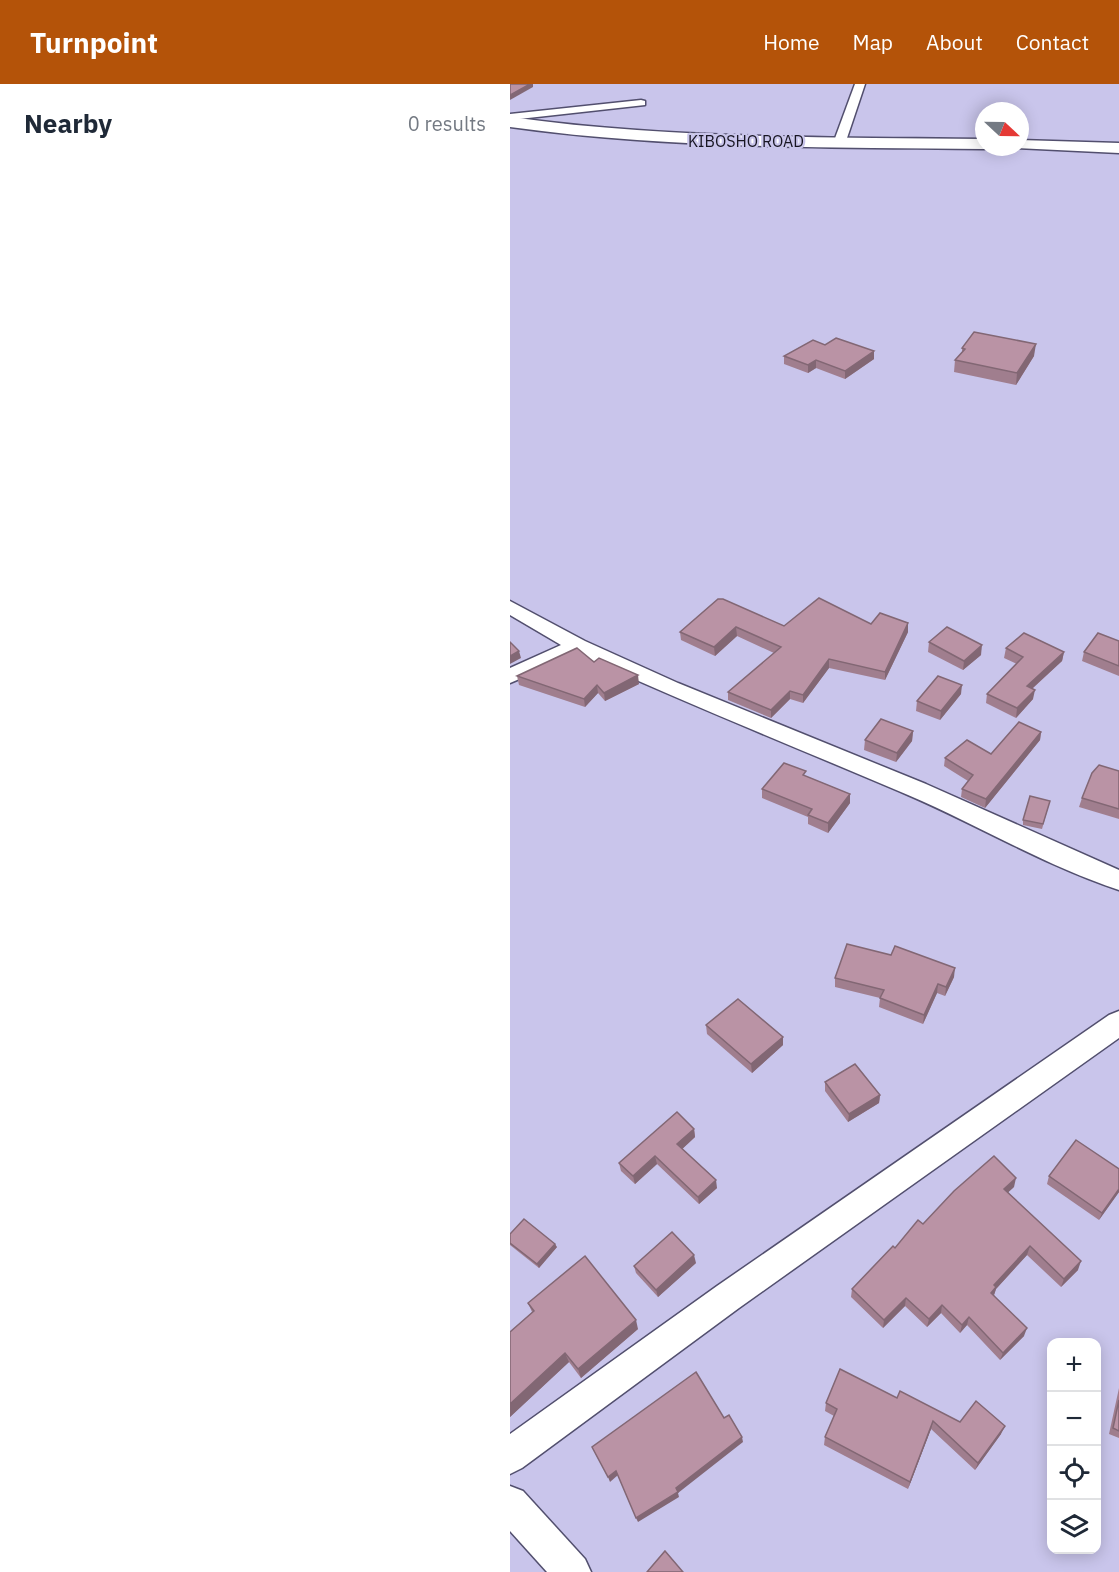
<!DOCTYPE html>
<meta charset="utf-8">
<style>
:root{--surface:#fff;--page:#f6f6f7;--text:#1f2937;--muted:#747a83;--line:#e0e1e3;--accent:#b45309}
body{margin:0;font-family:"IBM Plex Sans",sans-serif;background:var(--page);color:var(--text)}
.controls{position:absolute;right:18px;bottom:18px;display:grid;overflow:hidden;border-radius:12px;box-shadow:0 3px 15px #0003}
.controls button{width:54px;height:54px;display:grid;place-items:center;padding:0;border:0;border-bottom:2px solid var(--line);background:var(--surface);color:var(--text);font:30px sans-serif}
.compass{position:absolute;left:465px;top:18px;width:54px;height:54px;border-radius:50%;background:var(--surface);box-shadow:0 3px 15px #0003;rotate:112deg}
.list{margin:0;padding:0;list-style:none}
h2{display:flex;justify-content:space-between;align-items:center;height:78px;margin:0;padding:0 24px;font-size:26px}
h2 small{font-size:20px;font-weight:400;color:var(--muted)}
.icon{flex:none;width:33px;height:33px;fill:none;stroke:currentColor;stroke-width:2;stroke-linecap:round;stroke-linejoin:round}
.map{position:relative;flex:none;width:609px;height:1488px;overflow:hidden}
header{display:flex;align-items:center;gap:36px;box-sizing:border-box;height:84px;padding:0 30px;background:var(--accent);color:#fff}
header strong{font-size:28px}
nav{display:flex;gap:33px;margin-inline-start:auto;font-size:21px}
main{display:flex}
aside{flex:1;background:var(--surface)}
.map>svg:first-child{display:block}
</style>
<header>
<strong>Turnpoint</strong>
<nav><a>Home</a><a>Map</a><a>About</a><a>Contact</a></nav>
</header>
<main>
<aside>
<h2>Nearby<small>0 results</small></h2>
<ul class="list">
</ul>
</aside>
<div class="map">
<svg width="609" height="1488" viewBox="0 0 609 1488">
<rect width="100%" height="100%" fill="#c9c5eb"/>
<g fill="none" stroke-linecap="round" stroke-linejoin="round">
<g stroke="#524f6e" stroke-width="3">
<g id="minor">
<path d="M345 0H355L336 57 334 59H326L324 57Z"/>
<path d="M131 16 135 17V21L0 36V30Z"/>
<path d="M0 517 75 557 168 599 416 700 609 786V806C536 782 468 741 398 711 288 664 177 620 68 570L0 599V584L51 561 0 531Z"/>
<path d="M609 927V954L229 1224 12 1384 0 1390V1350L207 1202 599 931Z"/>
<path d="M0 1402 13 1407 75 1475 81 1488H37L0 1447Z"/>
</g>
</g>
<g stroke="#524f6e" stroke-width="3">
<g id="secondary">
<path d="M0 33C158 55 315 53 474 55V63H480L474 65C315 63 158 65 0 43Z"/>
<path d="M510 56 609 59V69L504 64 510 63Z"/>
</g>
</g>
<use href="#minor" fill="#fff" fill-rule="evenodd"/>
<use href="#secondary" fill="#fff" fill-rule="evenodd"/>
</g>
<g fill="#a07e8e">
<path d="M315 261 364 275 335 295 306 284 298 289 274 280V272Z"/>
<path d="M452 264 524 272 506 301 444 288 445 276 452 268Z"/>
<path d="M208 515 274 542 361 540 398 548 375 596 319 584 293 619 280 615 261 634 218 616V608L264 569 227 552 205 572 171 556 170 548Z"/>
<path d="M609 557V592L572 577 574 568Z"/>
<path d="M419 558 471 571 453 586 418 568Z"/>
<path d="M496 564 554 568 552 577 522 605 523 615 506 634 476 619 477 610 507 580 494 574Z"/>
<path d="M84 578 129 600 95 617 88 609 75 623 9 601 7 592Z"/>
<path d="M451 610 430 636 406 627 407 617Z"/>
<path d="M403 647 402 657 386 678 354 666 355 656Z"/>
<path d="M531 648 530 656 475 724 451 713 452 705 458 697 434 682 435 674 481 670Z"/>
<path d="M609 687V735L569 723 572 714Z"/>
<path d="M296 692 340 710V719L318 749 298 740V733L252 714V705Z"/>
<path d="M540 717 532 745 513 741V736Z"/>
<path d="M444 893 435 912 427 909 413 940 369 923 370 914 325 903V894Z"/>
<path d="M196 941 273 961 242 989 197 950Z"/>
<path d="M315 998 370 1011 369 1019 338 1038 315 1007Z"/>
<path d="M184 1045 185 1053 172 1065 207 1104 189 1120 147 1080 125 1100 111 1087 109 1079Z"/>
<path d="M609 1085V1108L589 1136 537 1100 539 1092Z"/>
<path d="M504 1103 498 1108 568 1186 551 1203 517 1171 486 1205 484 1211 514 1252 490 1276 457 1241 450 1249 431 1229 417 1243 395 1222 373 1244 341 1213 342 1205 413 1140Z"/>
<path d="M0 1150 47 1163 29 1184 0 1161Z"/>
<path d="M186 1179 148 1213 126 1189 124 1182Z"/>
<path d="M18 1219 128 1245 71 1294 59 1278 0 1333V1248L22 1228Z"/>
<path d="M609 1304V1354L599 1350Z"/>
<path d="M387 1314 450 1338 491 1350 465 1386 421 1345 398 1405 314 1361 315 1353 324 1332 315 1327 316 1319Z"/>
</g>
<g fill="#826774">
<path d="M20 0H23V3L0 16V11Z"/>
<path d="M526 260 524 272 506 301 507 289Z"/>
<path d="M364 267V275L335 295V287Z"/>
<path d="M306 276V284L298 289V281Z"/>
<path d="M398 539V548L375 596V588Z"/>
<path d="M226 543 227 552 205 572 204 563Z"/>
<path d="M472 561 471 571 453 586 454 577Z"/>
<path d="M9 567 11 574 0 580V572Z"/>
<path d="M554 568 552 577 515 611 517 602Z"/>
<path d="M319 575V584L293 619V611Z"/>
<path d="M128 591 129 600 95 617 94 609Z"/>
<path d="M87 601 88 609 75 623 74 615Z"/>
<path d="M452 601 451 610 430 636 431 627Z"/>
<path d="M525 606 523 615 506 634 507 624Z"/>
<path d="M280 607V615L261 634V626Z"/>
<path d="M403 647 402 657 386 678 387 669Z"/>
<path d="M531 648 530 656 475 724 476 715Z"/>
<path d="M340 710V719L318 749V739Z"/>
<path d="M445 884 444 893 435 912 436 903Z"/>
<path d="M428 900 427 909 413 940 414 931Z"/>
<path d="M273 953V961L242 989 241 980Z"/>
<path d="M370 1011 369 1019 338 1038 339 1030Z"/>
<path d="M184 1045 185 1053 169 1068 167 1060Z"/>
<path d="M145 1072 147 1080 125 1100 123 1092Z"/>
<path d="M506 1094 504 1103 492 1114 494 1105Z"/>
<path d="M206 1096 207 1104 189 1120 188 1113Z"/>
<path d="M609 1105V1108L589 1136 592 1129Z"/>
<path d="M45 1160 47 1163 29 1184 27 1180Z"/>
<path d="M520 1162 517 1171 486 1205 484 1211 481 1209 484 1201Z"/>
<path d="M184 1171 186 1179 148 1213 146 1206Z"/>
<path d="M571 1177 568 1186 551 1203 554 1195Z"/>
<path d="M396 1214 395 1222 373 1244 374 1236Z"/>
<path d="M432 1221 431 1229 417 1243 419 1235Z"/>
<path d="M459 1233 457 1241 450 1249 452 1241Z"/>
<path d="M126 1236 128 1245 71 1294 68 1285Z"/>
<path d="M517 1244 514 1252 490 1276 493 1269Z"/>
<path d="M55 1269 59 1278 0 1333V1320Z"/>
<path d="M423 1337 421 1345 398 1405 400 1398Z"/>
<path d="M495 1342 491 1350 465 1386 468 1379Z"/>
<path d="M232 1353 233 1358 168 1409 169 1413 128 1438 126 1434Z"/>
<path d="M106 1387 108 1391 100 1398 98 1393Z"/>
</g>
<g fill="#ba93a5" stroke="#826774" stroke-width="1.5">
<path d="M0 0H20L0 11Z"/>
<path d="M464 248 526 260 507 289 445 276 455 265 452 264Z"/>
<path d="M326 254 364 267 335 287 306 276 298 281 274 272 303 256 315 261Z"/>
<path d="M309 514 361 540 370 529 398 539 375 588 319 575 293 611 280 607 261 626 218 608 271 563 226 543 204 563 170 548 208 515H213L274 542Z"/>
<path d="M437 543 472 561 454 577 419 558Z"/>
<path d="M514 549 554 568 517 602 525 606 507 624 477 610 513 573 496 564Z"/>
<path d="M588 549 609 557V582L574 568Z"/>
<path d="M0 558 9 567 0 572Z"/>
<path d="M67 564 84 578 89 574 128 591 94 609 87 601 74 615 7 592Z"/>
<path d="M428 592 452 601 431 627 407 617Z"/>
<path d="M371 635 403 647 387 669 355 656Z"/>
<path d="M509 638 531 648 476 715 452 705 463 691 435 674 457 656 481 670Z"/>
<path d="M274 679 296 687 293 691 340 710 318 739 298 731 302 725 252 705Z"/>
<path d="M589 681 609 687V725L572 714 582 689Z"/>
<path d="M520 712 540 717 533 740 513 736Z"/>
<path d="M337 860 381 871 385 862 445 884 436 903 428 900 414 931 370 914 374 906 325 894Z"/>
<path d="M228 915 273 953 241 980 196 941Z"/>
<path d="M345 980 370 1011 339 1030 315 998Z"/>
<path d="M167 1028 184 1045 167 1060 206 1096 188 1113 145 1072 123 1092 109 1079Z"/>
<path d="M566 1056 609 1085V1105L592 1129 539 1092Z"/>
<path d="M484 1072 506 1094 494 1105 571 1177 554 1195 520 1162 484 1201 486 1203 481 1209 517 1244 493 1269 459 1233 452 1241 432 1221 419 1235 396 1214 374 1236 342 1205 383 1162 385 1164 408 1136 413 1140 444 1107Z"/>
<path d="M14 1135 45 1160 27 1180 0 1159V1150Z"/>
<path d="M162 1148 184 1171 146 1206 124 1182Z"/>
<path d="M75 1172 126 1236 68 1285 55 1269 0 1320V1248L24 1227 18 1219Z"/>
<path d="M330 1285 387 1314 390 1307 450 1338 466 1317 495 1342 468 1379 423 1337 400 1398 315 1353 327 1325 316 1319Z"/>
<path d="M186 1288 214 1334 219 1331 232 1353 166 1404 168 1408 126 1434 106 1387 98 1393 82 1363Z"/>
<path d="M609 1316V1347L603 1344Z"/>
<path d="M155 1467 173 1488H137Z"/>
</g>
<g text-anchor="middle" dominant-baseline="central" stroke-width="4.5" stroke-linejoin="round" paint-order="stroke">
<g font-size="16" fill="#181623" stroke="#c9c5eb">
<text x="236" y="57">KIBOSHO ROAD</text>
</g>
</g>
</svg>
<div class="controls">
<button>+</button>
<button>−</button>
<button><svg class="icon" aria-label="locate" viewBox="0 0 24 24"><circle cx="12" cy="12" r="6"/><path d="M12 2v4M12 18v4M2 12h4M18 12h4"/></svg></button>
<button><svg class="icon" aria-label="layers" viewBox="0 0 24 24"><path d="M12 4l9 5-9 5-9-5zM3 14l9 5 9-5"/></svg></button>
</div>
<svg class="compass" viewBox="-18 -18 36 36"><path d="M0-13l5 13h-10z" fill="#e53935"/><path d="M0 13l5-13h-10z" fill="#747a83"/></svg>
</div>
</main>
